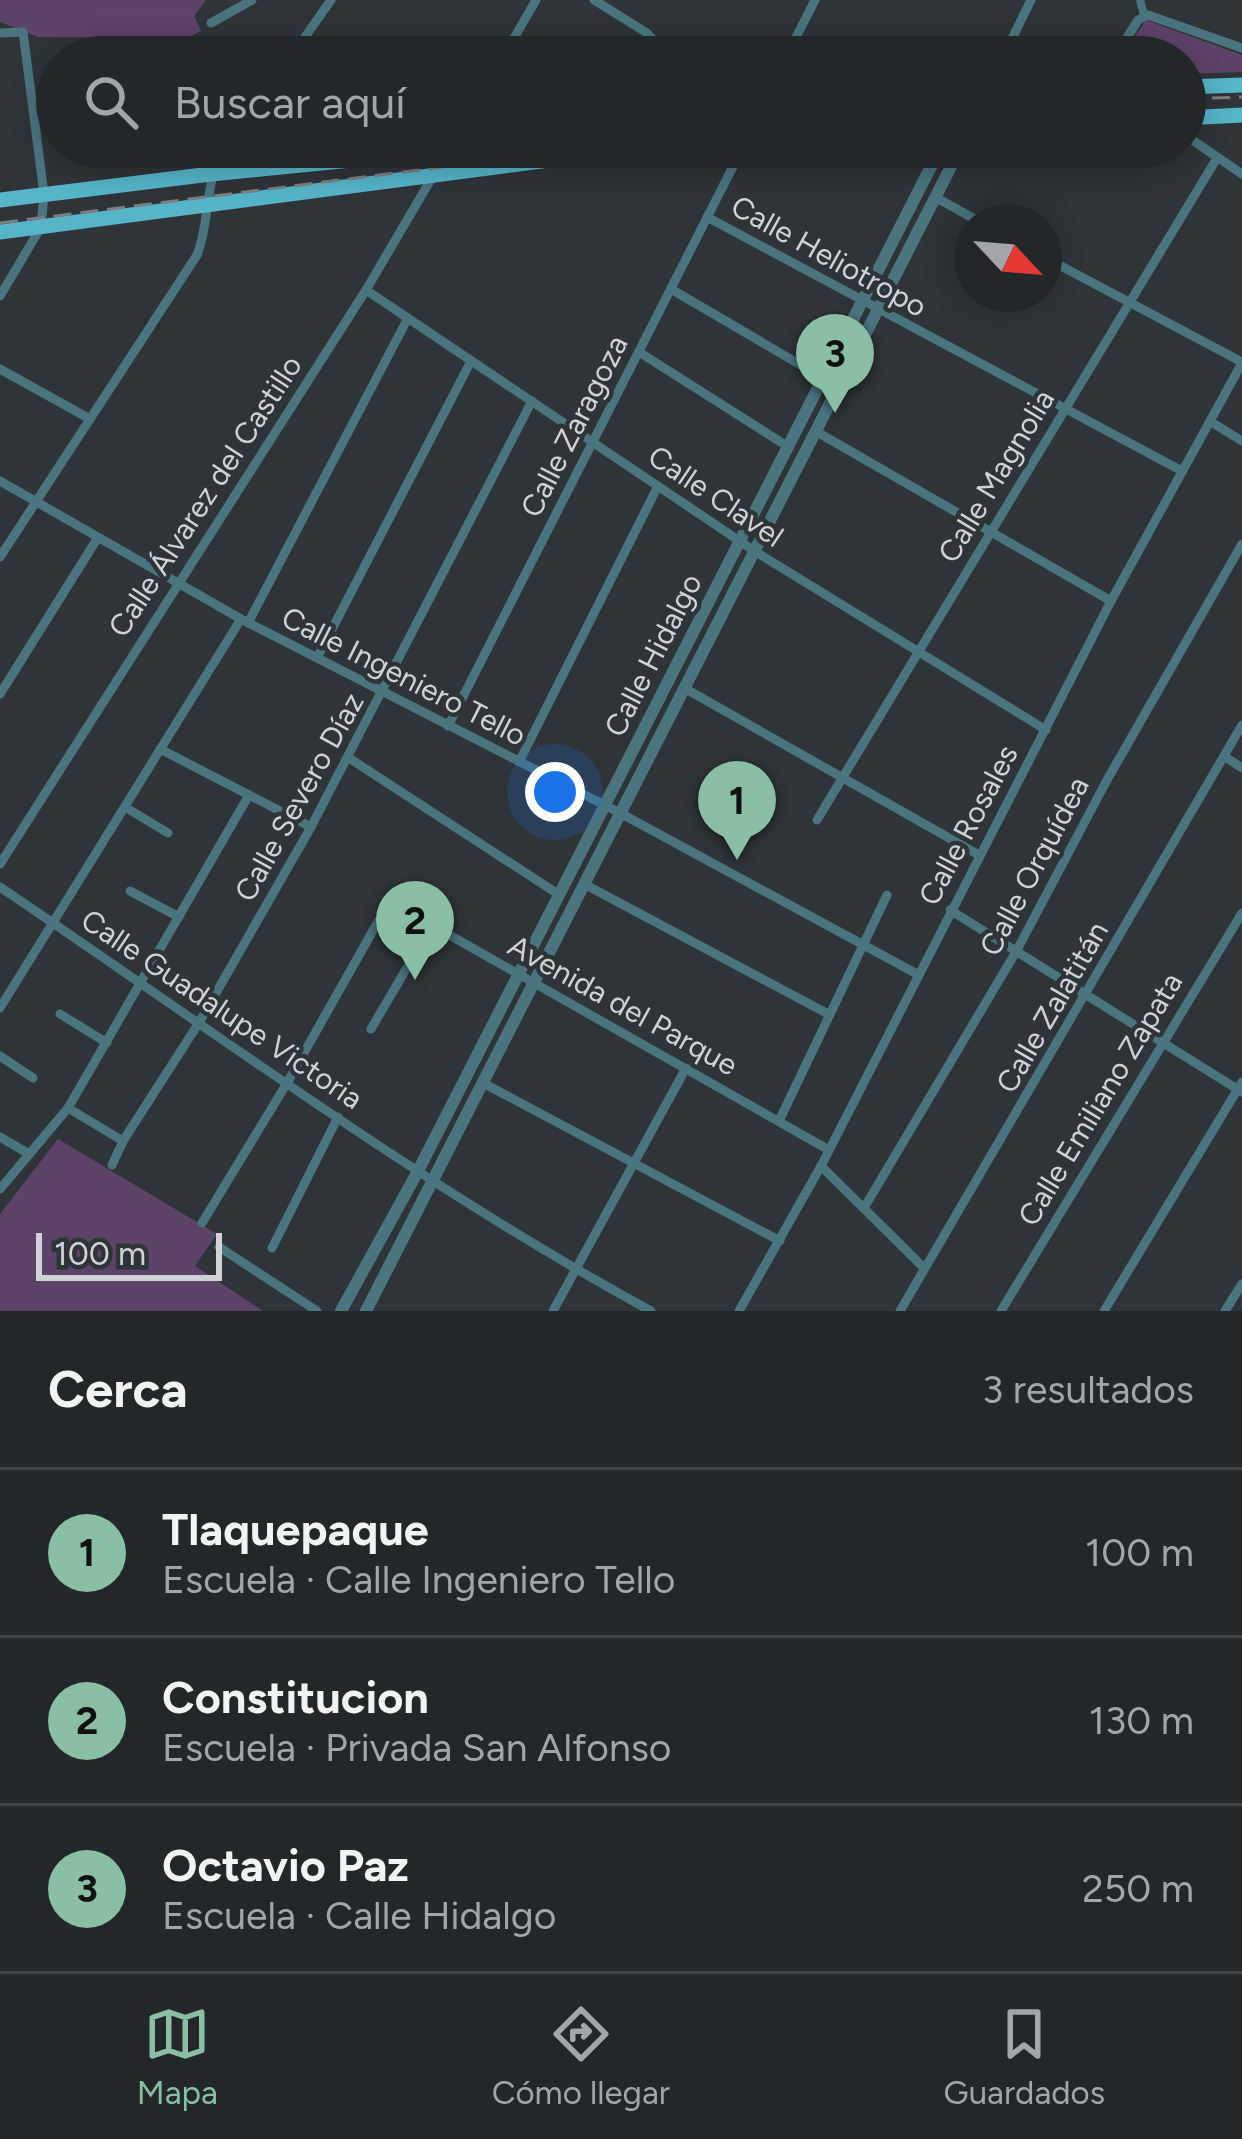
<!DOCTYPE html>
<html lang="es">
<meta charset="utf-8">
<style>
:root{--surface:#23272a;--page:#2b2f32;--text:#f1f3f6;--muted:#a3a5a8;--line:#404447;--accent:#8abfa5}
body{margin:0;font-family:Figtree,sans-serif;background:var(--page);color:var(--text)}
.compass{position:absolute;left:954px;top:204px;width:108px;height:108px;border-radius:50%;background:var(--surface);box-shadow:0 6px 30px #0003;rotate:116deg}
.scale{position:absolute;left:36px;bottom:30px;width:186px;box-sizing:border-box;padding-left:12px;border:6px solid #d0d3d6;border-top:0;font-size:33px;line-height:42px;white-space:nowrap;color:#d0d3d6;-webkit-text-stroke:9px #2f3438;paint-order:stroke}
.you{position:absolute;left:555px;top:792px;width:42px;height:42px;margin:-30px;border:9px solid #fff;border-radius:50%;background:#1a73e8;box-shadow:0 0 0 18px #1a73e833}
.badge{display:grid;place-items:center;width:78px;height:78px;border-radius:50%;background:var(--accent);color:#111;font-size:39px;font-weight:700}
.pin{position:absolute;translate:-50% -99px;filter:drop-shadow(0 3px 6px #0008)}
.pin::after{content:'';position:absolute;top:63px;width:42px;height:36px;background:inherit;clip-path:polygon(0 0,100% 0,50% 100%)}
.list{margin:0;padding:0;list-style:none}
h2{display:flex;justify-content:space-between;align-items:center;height:156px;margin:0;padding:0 48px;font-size:51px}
h2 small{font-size:39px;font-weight:400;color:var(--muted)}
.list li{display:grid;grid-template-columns:78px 1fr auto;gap:36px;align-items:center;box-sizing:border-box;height:168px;padding:0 48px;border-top:3px solid var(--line)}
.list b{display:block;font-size:45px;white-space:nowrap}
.list p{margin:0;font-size:39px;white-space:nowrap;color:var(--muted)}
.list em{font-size:39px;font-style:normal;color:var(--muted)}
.icon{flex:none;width:66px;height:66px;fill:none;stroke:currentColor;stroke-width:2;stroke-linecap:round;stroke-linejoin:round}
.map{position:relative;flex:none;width:1242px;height:1311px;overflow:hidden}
.search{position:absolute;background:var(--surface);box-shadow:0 6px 30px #0003;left:36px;right:36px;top:36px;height:132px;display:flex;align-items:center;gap:30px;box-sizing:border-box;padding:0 42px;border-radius:66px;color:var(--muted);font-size:45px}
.sheet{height:660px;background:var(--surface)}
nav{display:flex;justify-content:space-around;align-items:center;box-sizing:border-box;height:168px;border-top:3px solid var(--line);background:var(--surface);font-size:33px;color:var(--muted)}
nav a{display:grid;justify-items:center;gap:6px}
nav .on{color:var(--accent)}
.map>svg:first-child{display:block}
</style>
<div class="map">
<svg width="1242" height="1311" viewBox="0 0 1242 1311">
<rect width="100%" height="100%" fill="#2f3438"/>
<g fill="#5e4368">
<path d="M0 0H206L194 16 201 31 187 38 38 37 0 22Z"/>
<path d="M1146 20 1242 55V72L1185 74V57H1121Z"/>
<path d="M58 1139 217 1234 195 1266 263 1311H0V1214Z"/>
</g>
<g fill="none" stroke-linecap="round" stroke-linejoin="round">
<path stroke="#4a757f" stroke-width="8" d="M1140 0 1144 15"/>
<g stroke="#4a757f" stroke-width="9">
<path d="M594 0 647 33 668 57"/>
<path d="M211 23 252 0"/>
<path d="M0 33 23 32 44 194 41 227 0 296"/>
<path d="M291 57 331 0"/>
<path d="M503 57 536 0"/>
<path d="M786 57 815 0"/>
<path d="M1003 57 1031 0"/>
<path d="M1115 57 1138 20 1148 15 1242 48"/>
<path d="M1185 135 1242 174"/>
<path d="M935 197 980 222"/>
<path d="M707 217 1182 471"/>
<path d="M1044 257 1242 362"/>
<path d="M671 289 821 377"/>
<path d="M366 290 756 552 1046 730"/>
<path d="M639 352 787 446"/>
<path d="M0 369 90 419"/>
<path d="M1211 422 1242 441"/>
<path d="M817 432 1111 601"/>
<path d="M0 481 241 619 622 814 917 974"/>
<path d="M0 557 197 255C212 217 202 182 227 147"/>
<path d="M248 623 408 318"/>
<path d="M317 658 471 361"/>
<path d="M686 689 979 855"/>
<path d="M0 694 97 539"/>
<path d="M448 726 743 147"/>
<path d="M160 749 311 827"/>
<path d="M1224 756 1242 768"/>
<path d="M349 758 558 894"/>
<path d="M519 762 658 486"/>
<path d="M125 807 168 833"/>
<path d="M817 820 1217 158"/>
<path d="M0 864 366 290 447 152"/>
<path d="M586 885 830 1015"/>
<path d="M0 887C215 1032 423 1187 651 1311"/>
<path d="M130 891 179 917"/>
<path d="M950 910 1242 1092"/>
<path d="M0 1008 241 619"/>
<path d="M60 1014 107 1043"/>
<path d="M371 1029 432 925"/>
<path d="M0 1056 33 1078"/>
<path d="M485 1084 780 1241"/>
<path d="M68 1108 123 1141"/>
<path d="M779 1121 887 895"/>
<path d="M0 1137 29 1154"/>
<path d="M112 1165 123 1141 200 1021 311 827 532 401"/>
<path d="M821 1166 924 1268"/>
<path d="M0 1189 68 1108 249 795"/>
<path d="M864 1208 1017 950 1107 780 1242 544"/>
<path d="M202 1223 287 1083 384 911 400 907 829 1150"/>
<path d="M219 1247 317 1311"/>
<path d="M272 1248 338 1117"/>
<path d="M553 1311 686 1068"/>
<path d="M739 1311 821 1166 1111 601 1242 363"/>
<path d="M900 1311 1242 725"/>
<path d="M1001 1311 1242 913"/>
<path d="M1104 1311 1242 1082"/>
<path d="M1225 1311 1242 1284"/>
</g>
<g stroke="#4a757f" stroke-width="12">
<path d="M341 1311 417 1173 941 147"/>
<path d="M366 1311 961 147"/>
</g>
<g stroke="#56b5c9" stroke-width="15">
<path d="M1185 87 1242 85"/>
<path d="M1185 118 1242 115"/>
<path d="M0 200 211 174 483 147"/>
<path d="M0 232 649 147"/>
</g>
<g stroke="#7b7f82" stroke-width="3" stroke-dasharray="18 9" stroke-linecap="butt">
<path d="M1185 99 1242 97"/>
<path d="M0 223 601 147"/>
</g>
</g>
<g text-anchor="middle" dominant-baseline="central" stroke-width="9" stroke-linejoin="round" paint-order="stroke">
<g font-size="30" fill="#d0d3d6" stroke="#2f3438">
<text transform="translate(829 256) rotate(29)">Calle Heliotropo</text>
<text transform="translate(574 426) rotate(-63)">Calle Zaragoza</text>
<text transform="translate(996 476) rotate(-59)">Calle Magnolia</text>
<text transform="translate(205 496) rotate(-57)">Calle Álvarez del Castillo</text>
<text transform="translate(716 496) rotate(34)">Calle Clavel</text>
<text transform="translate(653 655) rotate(-63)">Calle Hidalgo</text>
<text transform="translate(404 676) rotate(27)">Calle Ingeniero Tello</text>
<text transform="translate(299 797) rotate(-61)">Calle Severo Díaz</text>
<text transform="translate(968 825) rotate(-62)">Calle Rosales</text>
<text transform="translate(1034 866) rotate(-62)">Calle Orquídea</text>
<text transform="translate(623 1005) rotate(29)">Avenida del Parque</text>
<text transform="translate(1052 1007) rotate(-60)">Calle Zalatitán</text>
<text transform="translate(222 1009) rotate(34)">Calle Guadalupe Victoria</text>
<text transform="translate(1100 1099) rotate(-59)">Calle Emiliano Zapata</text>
</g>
</g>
</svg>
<svg class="compass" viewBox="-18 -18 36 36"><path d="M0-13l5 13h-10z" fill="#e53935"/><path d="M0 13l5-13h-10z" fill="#a3a5a8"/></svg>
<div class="scale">100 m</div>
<div class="you"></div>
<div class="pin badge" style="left:737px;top:860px">1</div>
<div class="pin badge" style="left:415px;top:980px">2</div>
<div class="pin badge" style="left:835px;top:413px">3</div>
<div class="search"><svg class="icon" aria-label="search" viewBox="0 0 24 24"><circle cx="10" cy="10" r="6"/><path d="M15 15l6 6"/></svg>Buscar aquí</div>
</div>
<section class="sheet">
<h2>Cerca<small>3 resultados</small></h2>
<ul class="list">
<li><span class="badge">1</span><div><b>Tlaquepaque</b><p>Escuela · Calle Ingeniero Tello</p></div><em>100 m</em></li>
<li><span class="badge">2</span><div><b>Constitucion</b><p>Escuela · Privada San Alfonso</p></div><em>130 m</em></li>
<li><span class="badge">3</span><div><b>Octavio Paz</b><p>Escuela · Calle Hidalgo</p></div><em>250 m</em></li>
</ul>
</section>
<nav>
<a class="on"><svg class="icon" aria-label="map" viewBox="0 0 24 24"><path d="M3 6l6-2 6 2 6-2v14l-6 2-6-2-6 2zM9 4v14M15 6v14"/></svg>Mapa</a>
<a><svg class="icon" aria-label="directions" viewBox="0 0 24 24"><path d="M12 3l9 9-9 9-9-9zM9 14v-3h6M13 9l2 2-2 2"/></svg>Cómo llegar</a>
<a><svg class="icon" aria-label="saved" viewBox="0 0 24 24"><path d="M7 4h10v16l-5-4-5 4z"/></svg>Guardados</a>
</nav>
